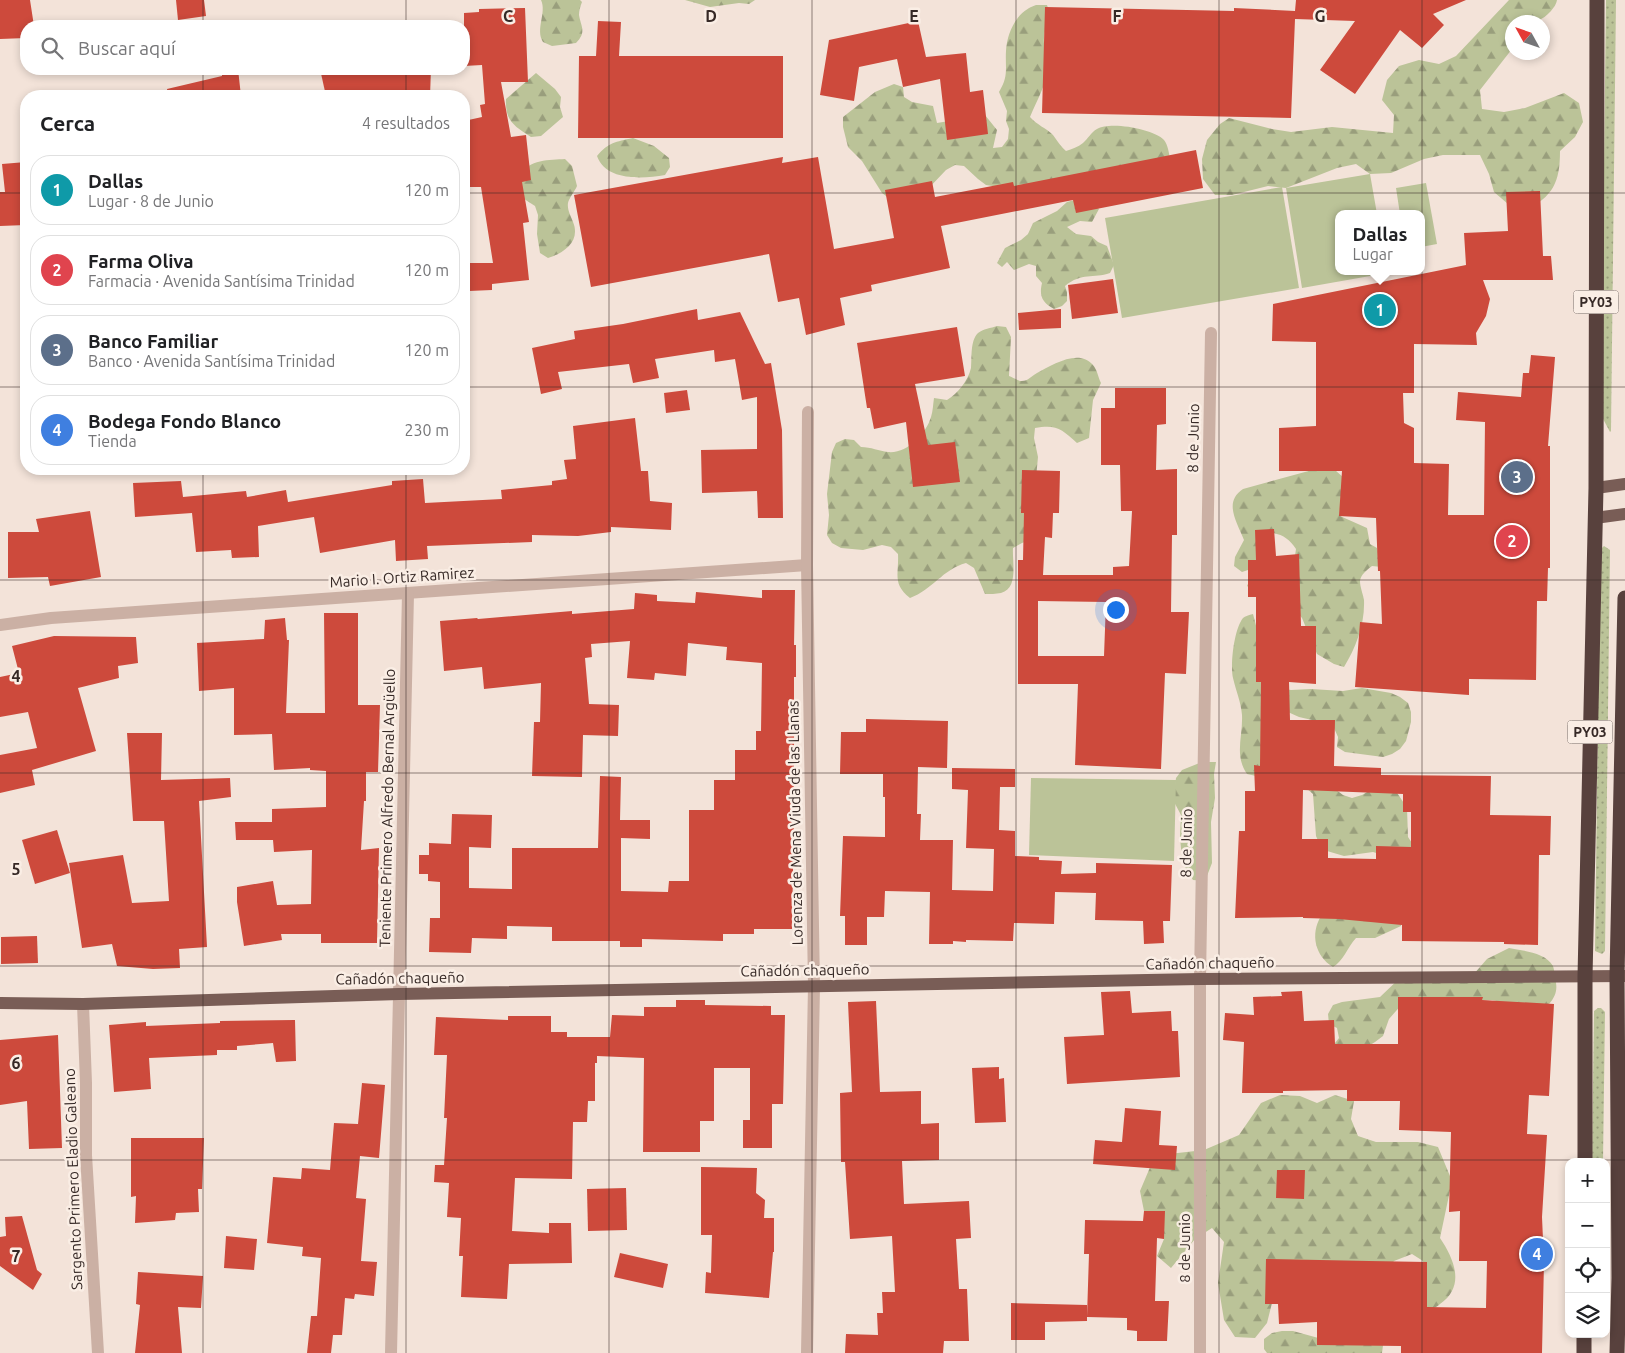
<!DOCTYPE html>
<html lang="es">
<meta charset="utf-8">
<style>
:root{--surface:#fff;--page:#f6f6f6;--text:#202124;--muted:#757577;--line:#e0e0e0;--accent:#111827}
body{margin:0;font-family:Ubuntu,sans-serif;background:var(--page);color:var(--text)}
.controls{position:absolute;right:15px;bottom:15px;display:grid;overflow:hidden;border-radius:10px;box-shadow:0 2px 8px #0003}
.controls button{width:45px;height:45px;display:grid;place-items:center;padding:0;border:0;border-bottom:1px solid var(--line);background:var(--surface);color:var(--text);font:25px sans-serif}
.compass{position:absolute;left:1505px;top:15px;width:45px;height:45px;border-radius:50%;background:var(--surface);box-shadow:0 2px 8px #0003;rotate:310deg}
.you{position:absolute;left:1115px;top:609px;width:18px;height:18px;margin:-12px;border:4px solid #fff;border-radius:50%;background:#1a73e8;box-shadow:0 0 0 8px #1a73e833}
.badge{display:grid;place-items:center;width:32px;height:32px;border-radius:50%;background:var(--accent);color:#fff;font-size:16px;font-weight:700}
.pin{position:absolute;translate:-50% -50%;border:2px solid #fff;box-shadow:0 1px 5px #0006}
.popup{position:absolute;left:1335px;top:210px;width:90px;height:65px;box-sizing:border-box;display:grid;place-content:center;border-radius:10px;background:var(--surface);filter:drop-shadow(0 1px 4px #0005);font-size:16px;white-space:nowrap;color:var(--muted)}
.popup b{font-size:19px;color:var(--text)}
.popup::after{content:'';position:absolute;left:50%;top:100%;margin-left:-10px;border:10px solid transparent;border-top-color:var(--surface)}
.list{margin:0;padding:0;list-style:none}
h2{display:flex;justify-content:space-between;align-items:center;height:65px;margin:0;padding:0 20px;font-size:21px}
h2 small{font-size:16px;font-weight:400;color:var(--muted)}
.list li{display:grid;grid-template-columns:32px 1fr auto;gap:15px;align-items:center;box-sizing:border-box;height:70px;margin:0 10px 10px;padding:0 10px;border:1px solid var(--line);border-radius:20px}
.list b{display:block;font-size:19px;white-space:nowrap}
.list p{margin:0;font-size:16px;white-space:nowrap;color:var(--muted)}
.list em{font-size:16px;font-style:normal;color:var(--muted)}
.icon{flex:none;width:28px;height:28px;fill:none;stroke:currentColor;stroke-width:2;stroke-linecap:round;stroke-linejoin:round}
.map{position:relative;flex:none;width:1625px;height:1353px;overflow:hidden}
.search{position:absolute;background:var(--surface);box-shadow:0 2px 8px #0003;left:20px;top:20px;width:450px;height:55px;display:flex;align-items:center;gap:12px;box-sizing:border-box;padding:0 18px;border-radius:20px;color:var(--muted);font-size:19px}
.panel{position:absolute;background:var(--surface);box-shadow:0 2px 8px #0003;left:20px;top:90px;width:450px;height:385px;border-radius:20px}
.map>svg:first-child{display:block}
</style>
<div class="map">
<svg width="1625" height="1353" viewBox="0 0 1625 1353">
<defs>
<pattern id="grass-dots" width="8" height="8" patternUnits="userSpaceOnUse" patternTransform="scale(1.25)"><rect width="8" height="8" fill="#bbc398"/><path d="M2 2h.1M6 6h.1" fill="none" stroke="#999e7c" stroke-width="1.8" stroke-linecap="round"/></pattern>
<pattern id="forest-firs" width="22" height="20" patternUnits="userSpaceOnUse" patternTransform="scale(1.25)"><rect width="22" height="20" fill="#bbc398"/><path d="M5 1l3.5 6h-7zM16 11l3.5 6h-7z" fill="#999e7c"/></pattern>
</defs>
<rect width="100%" height="100%" fill="#f3e3d9"/>
<g fill="url(#grass-dots)">
<path d="M1606 0H1616L1611 431 1610 432 1601 415Z"/>
<path d="M1604 546 1610 550 1605 951 1602 954 1595 951 1600 550Z"/>
<path d="M1598 1008H1601L1605 1012 1603 1162H1592L1594 1011Z"/>
</g>
<g fill="url(#forest-firs)">
<path d="M541 0H580L582 2C580 7 579 11 579 15 581 27 587 32 576 43L552 46 543 42C535 29 547 13 541 0Z"/>
<path d="M685 0H755L749 4 739 3 710 7Z"/>
<path d="M1509 0H1557C1556 5 1554 7 1551 11 1538 25 1530 22 1512 22V49L1480 90 1482 109 1504 112 1525 108 1564 93 1579 103 1583 122 1575 137 1560 151C1560 183 1553 196 1525 211L1508 204 1494 192 1489 174 1480 155H1443L1424 159 1391 173 1370 174 1356 164 1337 168 1286 188 1268 186 1232 195H1215L1203 179 1202 159 1207 140 1220 124 1229 118 1272 129 1291 132 1332 127 1393 133 1394 115 1382 100 1387 80 1399 66 1419 60 1439 64 1456 56Z"/>
<path d="M1036 5H1047C1052 18 1045 25 1044 38 1043 46 1047 54 1048 61 1049 81 1037 100 1030 117 1037 125 1046 128 1053 135 1057 140 1060 146 1066 151 1072 149 1078 147 1083 143 1088 139 1091 132 1097 129 1110 121 1154 129 1164 140 1168 145 1169 153 1170 159L1006 188 986 185 978 179 964 166 955 165 946 170 927 190 890 199 882 193 862 161 848 147 843 127V117L875 92 894 84 903 87 904 97 912 102 933 106 937 123 985 115 997 130 993 148 1002 147 1008 139 1009 129 1006 121 1007 111 999 92C1009 76 1005 68 1006 51 1007 32 1017 11 1036 5Z"/>
<path d="M536 73 555 89 561 97 560 107 563 117 541 136 531 137C514 126 505 121 506 99Z"/>
<path d="M633 138 654 146 669 158 670 167 665 175C642 179 606 181 597 156 609 142 615 142 633 138Z"/>
<path d="M565 159 572 166 577 186C575 191 569 198 568 203 567 210 571 216 573 222 581 241 564 253 548 258L540 253 537 234 538 215 535 206 518 195C519 189 518 180 521 175 528 159 550 160 565 159Z"/>
<path d="M1082 198 1091 200 1099 209 1092 222 1080 221 1067 227 1076 234 1091 236 1098 242 1107 246 1114 265 1110 273C1093 279 1082 272 1065 286L1067 292V301L1062 306 1054 309C1042 302 1039 296 1042 283L1036 276V266L1029 264 1014 270 1007 262 1002 267 997 263 1005 248 1021 240 1028 234 1033 223 1057 211 1067 202Z"/>
<path d="M997 326 1006 327 1011 337 1009 376C1012 377 1017 380 1020 381 1028 382 1031 376 1037 373 1052 365 1079 348 1093 365 1097 369 1098 377 1101 383L1093 400 1089 438 1077 443C1062 429 1056 424 1035 428L1034 438 1038 457 1030 540 1022 543 1013 548C1012 562 1019 588 1001 593 996 594 990 594 985 594L974 568 966 563C943 569 932 590 910 598 892 584 899 574 898 554L891 547 882 545 863 550 841 548 832 543 827 535 829 515 827 494 832 452 836 443 845 439 854 440 861 447C871 447 879 451 888 452 907 454 926 434 931 417 933 411 933 404 934 398L947 400C958 393 968 381 971 368 972 357 970 341 978 333 983 329 991 328 997 326Z"/>
<path d="M1326 468 1336 471 1343 477 1340 516 1367 528 1370 544 1377 548 1382 567 1372 566C1367 570 1361 574 1360 581 1360 587 1363 594 1364 600 1365 624 1356 647 1344 667L1334 664 1317 654 1302 618 1296 611 1251 594 1247 585 1254 580 1293 569 1296 549C1290 540 1284 535 1273 533L1251 569 1242 572 1234 566 1235 557 1244 540C1237 522 1223 502 1243 489L1316 469Z"/>
<path d="M1253 614 1272 687 1291 690 1311 689 1343 691 1362 688 1391 693 1400 697 1408 703 1411 712V722L1406 741 1400 749 1392 754 1383 757 1345 752 1337 747 1338 737 1334 728 1325 723 1299 717 1279 708 1268 766 1256 776 1247 774C1234 755 1243 737 1242 715 1241 702 1236 691 1233 678 1230 665 1234 629 1243 618 1245 616 1249 615 1253 614Z"/>
<path d="M1202 762H1216L1214 774 1215 798 1211 822 1212 863 1205 881 1193 880 1187 871 1182 860 1180 837 1181 815 1173 800 1176 778 1182 770Z"/>
<path d="M1379 785 1396 791 1407 808 1408 837 1414 846 1422 852 1383 855 1373 852 1344 856 1327 851 1320 845 1316 836 1313 794 1306 788 1335 789 1343 795 1352 798 1362 795Z"/>
<path d="M1321 916 1401 921V926L1375 938H1356C1347 948 1344 960 1333 967 1315 956 1310 934 1321 916Z"/>
<path d="M1509 948C1523 951 1545 952 1553 966 1554 969 1555 975 1555 978 1558 989 1556 996 1549 1004H1511L1492 1000 1403 1003 1389 1019 1383 1036 1375 1042 1367 1047 1327 1053 1339 1038 1337 1028 1329 1024 1328 1014 1333 1005 1342 1002 1380 997 1403 975H1473L1487 959Z"/>
<path d="M1280 1095 1300 1096 1317 1103 1335 1095 1354 1101 1351 1119 1358 1136 1376 1142H1418L1438 1147 1452 1181 1440 1238C1454 1259 1466 1286 1440 1304 1436 1308 1428 1310 1422 1312L1424 1283 1423 1261 1412 1254 1394 1261 1382 1275 1276 1287 1267 1323 1255 1338 1235 1337 1224 1320 1218 1283 1224 1242 1212 1228 1195 1239 1171 1268 1157 1256 1164 1239 1161 1218 1144 1211 1140 1191 1151 1165 1169 1154 1204 1150 1239 1135 1261 1103Z"/>
<path d="M1282 1331H1293L1322 1339 1384 1338 1382 1353H1267L1264 1349V1339L1272 1333Z"/>
</g>
<g fill="#bbc398">
<path d="M1370 174 1377 214H1339V271H1386L1387 273 1302 288 1286 188Z"/>
<path d="M1426 183 1437 244 1421 247V214H1400L1396 188Z"/>
<path d="M1282 187 1299 288 1122 318 1105 218Z"/>
<path d="M1031 778 1176 780 1174 861 1029 855Z"/>
</g>
<g fill="#cd4a3c" fill-rule="evenodd">
<path d="M0 0H30L34 26H26V38L0 39Z"/>
<path d="M176 0H204L206 16 178 20Z"/>
<path d="M1296 0H1466L1433 14 1444 25 1422 48 1400 30 1355 94 1320 70 1355 21 1295 19 1291 118 1042 113 1045 7 1234 11V8L1295 11Z"/>
<path d="M525 8 528 82H501L511 137 526 135 531 180 522 182 529 222 523 223 529 280 492 284V290L469 291 468 263H493L481 187H464V121L482 117 480 105 485 104 482 65 464 66V13L479 12V9Z"/>
<path d="M598 21 621 22 619 56H783V138H578L579 56H596Z"/>
<path d="M918 21 926 57 966 53 970 92 983 90 988 134 947 140 940 79 903 87 897 59 859 67 854 101 820 95 829 40Z"/>
<path d="M222 69H238L241 96H168L167 89 222 76Z"/>
<path d="M320 69H431L430 96H326Z"/>
<path d="M1196 150 1203 188 1076 213 1073 200 941 226 950 268 871 285 872 291 840 298 845 325 806 335 799 298 778 302 769 254 591 287 574 195 783 157 782 163 818 157 834 249 894 238 885 190 932 181 935 197 1013 182 1014 186Z"/>
<path d="M26 162V225L0 226V192H5L2 164Z"/>
<path d="M1540 191 1543 256H1551L1553 280H1483L1490 299 1486 316 1476 333 1477 345 1414 344V393H1403L1404 423 1414 428V463L1449 464 1448 515H1484L1485 422 1456 420 1458 392 1521 397 1523 373H1529L1531 355 1555 357 1548 446H1550V568H1548L1547 601H1537L1536 680 1469 679V695L1355 687 1360 622 1382 624 1380 571H1378L1376 518 1339 516 1342 471H1279V428L1316 426V342L1272 341 1273 304 1466 265 1464 233 1508 231 1506 192Z"/>
<path d="M1113 279 1118 313 1072 319 1068 285Z"/>
<path d="M697 309 698 320 740 312 765 364 771 363 782 430 783 518H758L757 491 702 493 701 450 757 449V397L742 400 735 359 715 362 714 350 655 359 659 378 633 383 629 364 558 372 562 389 541 394 532 348 575 339 574 331 623 324Z"/>
<path d="M1061 309V328L1019 330 1018 313Z"/>
<path d="M957 327 965 376 915 384 928 445 955 442 960 482 913 487 906 422 874 429 870 408H867L857 343Z"/>
<path d="M1115 388H1166V424L1157 425 1156 470 1177 469V535H1172L1171 612H1189L1186 674 1165 673 1161 769 1075 765 1078 684H1018V560H1023L1024 513H1021L1022 470 1060 471 1059 513H1053L1052 538 1045 537 1043 575H1113V567L1129 566 1132 511H1121L1120 465H1101V408H1115ZM1038 601 1106 602 1104 656H1038Z"/>
<path d="M687 390 690 410 666 413 664 393Z"/>
<path d="M635 418 641 471H648L650 501 672 503 671 530 611 527V532L578 536 532 535V542L427 546 428 559 396 561 395 540 320 553 314 517 258 526 259 557 232 558 231 550 196 552 192 513 135 517 133 483 181 481 183 497 246 491 247 497 286 490 288 502 392 485V481L423 479 425 503 502 499 501 490 552 485V481L567 479 564 460 576 459 573 426Z"/>
<path d="M90 511 101 577 50 586 48 577 8 578V532H39L36 519Z"/>
<path d="M1274 529 1276 556 1299 554 1301 626H1316V684L1289 682 1290 720H1335L1334 766 1381 768V775L1491 776 1490 815 1551 816 1550 855H1539L1538 945 1504 944V942L1402 941V925L1339 919 1303 918V917L1235 918 1239 831H1245V791H1255L1254 765 1260 766 1261 682H1256V597H1248V560H1256L1255 530ZM1303 790 1403 794V812H1411V847L1376 846V859L1328 858V839H1302Z"/>
<path d="M762 590H795L794 645H796V677H794V811L792 929H754V934H723V941L642 939V947H620V941H552V927L507 926V939L472 938 471 953 429 952 430 918H440V882L428 881V874H419V855H429V843L451 844 452 814 492 815 491 848 469 847V888L512 889V848H598L600 776 621 777 620 820H650V839L621 838V891L668 892 669 881H689V810H714V780H735V750H756V731H761L762 663 726 660 727 647 688 643 686 676 655 673 654 680 627 678 630 641 591 644 592 657 585 658 589 704 619 705 618 736 583 735 582 777 532 776 534 722H540L541 683 484 689 482 667 444 671 440 621 477 618 478 619 572 611V614L634 609 635 593 657 595V601L695 603 696 592 762 598Z"/>
<path d="M324 613H358V705H380L378 772H366V801H364L361 850 379 848 377 943H321V934H281L282 940 244 946 237 902V887L273 881 277 905 311 904 312 850 274 852 273 840H236L235 822H272V809L326 807V771L310 770V768L274 770 272 734 234 735V688L199 691 197 643 264 639 265 620 285 618 287 640H289L286 713H325Z"/>
<path d="M54 636 136 637 138 663 118 666 119 678 78 688 96 751 32 770 35 785 0 793V755L37 748 28 712 0 717V677L19 673 12 646Z"/>
<path d="M866 719 948 721 947 768 918 767 917 814H921L920 840H953L952 890 993 891 994 849 966 848 968 790 952 789V768L1015 769V787H1000L999 830 1015 831V856L1039 857V860L1062 861 1061 874 1096 873V863L1172 865 1170 921H1163L1164 943 1144 944 1143 921 1095 920 1096 893 1055 892 1054 924 1014 923 1013 941 966 940V942L953 941V944H929L930 892 885 891 884 917H867V945H845V916H840L843 836 885 837V797H883V774H840L841 732H866Z"/>
<path d="M127 733H162L161 780 230 778 231 797 199 801 207 947 179 949 180 968 153 969 117 966 112 944 82 948 69 863 123 855 132 903 169 901 164 821H133Z"/>
<path d="M57 830 70 873 35 884 22 840Z"/>
<path d="M37 936 38 963 1 964V937Z"/>
<path d="M1130 991 1132 1013 1171 1011 1172 1031H1178L1180 1077 1067 1084 1064 1037 1104 1035 1101 992Z"/>
<path d="M1302 991 1304 1021 1334 1020 1335 1044H1398V997H1483L1482 1000 1554 1004 1549 1096 1529 1095 1527 1134 1547 1135 1542 1217 1544 1262 1542 1353H1401V1346L1317 1345V1322L1279 1324 1278 1304H1265L1266 1259 1369 1261 1427 1262V1307L1486 1308 1487 1261H1459L1460 1211 1449 1212 1451 1132 1399 1130 1400 1101H1347V1090L1283 1091V1093H1242L1244 1042 1223 1040 1225 1013 1254 1015 1253 997 1282 996 1281 992Z"/>
<path d="M676 1000H705V1005L771 1006V1015H785L783 1104H772V1148H743V1120H750V1068H714V1121H700V1152H643L644 1058 597 1056V1063H595V1101H588L587 1122H573L572 1179 515 1178 512 1231 549 1233V1223H571L572 1263 509 1264 507 1299 461 1297 463 1256H459L461 1218 447 1217 449 1183 434 1182 435 1165H444L447 1118H444L447 1055H434L436 1017 508 1020V1016H551V1032H567V1037H610L612 1015 644 1016V1007H676Z"/>
<path d="M876 1001 880 1092 921 1091V1124L939 1123V1160L902 1161 904 1204 969 1201 971 1238 956 1239 959 1289H967L969 1341H944L943 1353H845L846 1334 878 1335 877 1313H883L882 1292H895L892 1236 850 1239 845 1162H841L840 1093 852 1092 848 1002Z"/>
<path d="M295 1020 296 1061 276 1062 273 1043 237 1046V1050H217V1055L149 1058 151 1089 114 1092 109 1025 146 1022V1026L220 1023V1021Z"/>
<path d="M58 1035 62 1148 29 1149 27 1101 0 1105V1040Z"/>
<path d="M999 1067V1079L1004 1078 1006 1122 975 1123 972 1068Z"/>
<path d="M362 1083 385 1085 379 1158 360 1156 356 1198 366 1199 361 1261 377 1262 374 1296 355 1294 354 1299 345 1298 342 1335H333L331 1353H307L311 1316H317L321 1258 302 1256 303 1247 267 1243 273 1177 301 1179 302 1168 330 1170 334 1123 358 1124Z"/>
<path d="M1125 1108 1161 1111 1159 1145 1177 1146 1175 1170 1093 1164 1095 1140 1122 1142Z"/>
<path d="M131 1138H204L202 1189H198L199 1212 176 1213 175 1220 135 1223 136 1196 131 1197Z"/>
<path d="M701 1167 757 1168 756 1193 765 1200 764 1218H774V1252H773L769 1298 705 1293 706 1272 711 1273 712 1235H701Z"/>
<path d="M1277 1170H1305L1304 1199 1276 1198Z"/>
<path d="M626 1188 627 1230 588 1231 587 1189Z"/>
<path d="M1144 1211H1165L1164 1239 1157 1238 1155 1301H1169L1167 1341H1137V1331L1127 1330V1318L1087 1317 1089 1254H1084L1085 1220 1143 1221Z"/>
<path d="M22 1216 37 1270 42 1274 33 1290 0 1266V1237L6 1236 5 1217Z"/>
<path d="M226 1236 257 1239 254 1270 224 1268Z"/>
<path d="M620 1253 668 1264 663 1288 614 1277Z"/>
<path d="M138 1272 203 1276 201 1308 178 1307 182 1353H135L140 1305 136 1304Z"/>
<path d="M1011 1303 1087 1305V1321L1045 1322V1340H1011Z"/>
</g>
<g fill="none" stroke-linecap="round" stroke-linejoin="round">
<g stroke="#cbb0a4" stroke-width="12">
<path d="M0 625 51 618 807 565"/>
<path d="M83 1004 86 1083V1155L98 1353"/>
<path d="M391 1353 408 594"/>
<path d="M807 1353 814 986 807 565 808 412"/>
<path d="M1200 1353V979L1211 333"/>
</g>
<g stroke="#795d56" stroke-width="12">
<path d="M1596 488 1625 484"/>
<path d="M1595 518 1625 514"/>
<path d="M0 1003 83 1004 399 994 1200 979 1625 976"/>
</g>
<g stroke="#58413d" stroke-width="15">
<path d="M1585 1162V977L1596 488 1597 0"/>
<path d="M1584 1353V1334"/>
<path d="M1617 1353 1619 1278 1617 976 1625 598"/>
</g>
</g>
<path fill="none" stroke="#362926" stroke-width="1" stroke-opacity="0.55" d="M203 0V26M406 0V26M609 0V1353M812 0V1353M1016 0V1353M1219 0V1353M1422 0V1353M203 69V96M406 69V96M0 193H26M464 193H1625M0 387H26M464 387H1625M203 469V1353M406 469V1353M0 580H1625M0 773H1625M0 966H1625M0 1160H1625"/>
<g text-anchor="middle" dominant-baseline="central" stroke-width="5" stroke-linejoin="round" paint-order="stroke">
<g fill="#faeee5" stroke="#71645f" stroke-width="1">
<rect x="1573.5" y="290.5" width="45" height="23" rx="4"/>
<rect x="1567.5" y="720.5" width="45" height="23" rx="4"/>
</g>
<g font-size="14" font-weight="bold" fill="#362926">
<text x="1596" y="302">PY03</text>
<text x="1590" y="732">PY03</text>
</g>
<g font-size="15" fill="#362926" stroke="#faeee5">
<text transform="translate(1193 438) rotate(-89)">8 de Junio</text>
<text transform="translate(402 577) rotate(-4)">Mario I. Ortiz Ramirez</text>
<text transform="translate(387 808) rotate(-89)">Teniente Primero Alfredo Bernal Argüello</text>
<text transform="translate(795 823) rotate(-91)">Lorenza de Mena Viuda de las Llanas</text>
<text transform="translate(1186 843) rotate(-89)">8 de Junio</text>
<text transform="translate(1210 963) rotate(-1)">Cañadón chaqueño</text>
<text transform="translate(805 970) rotate(-1)">Cañadón chaqueño</text>
<text transform="translate(400 978) rotate(-1)">Cañadón chaqueño</text>
<text transform="translate(73 1179) rotate(-92)">Sargento Primero Eladio Galeano</text>
<text transform="translate(1184 1248) rotate(-90)">8 de Junio</text>
</g>
</g>
<g font-size="16" text-anchor="middle" font-weight="bold" fill="#362926" stroke="#faeee5" stroke-width="5" stroke-linejoin="round" paint-order="stroke">
<text x="508" y="22">C</text>
<text x="711" y="22">D</text>
<text x="914" y="22">E</text>
<text x="1117" y="22">F</text>
<text x="1320" y="22">G</text>
<text x="16" y="682">4</text>
<text x="16" y="875">5</text>
<text x="16" y="1069">6</text>
<text x="16" y="1262">7</text>
</g>
</svg>
<div class="controls">
<button>+</button>
<button>−</button>
<button><svg class="icon" aria-label="locate" viewBox="0 0 24 24"><circle cx="12" cy="12" r="6"/><path d="M12 2v4M12 18v4M2 12h4M18 12h4"/></svg></button>
<button><svg class="icon" aria-label="layers" viewBox="0 0 24 24"><path d="M12 4l9 5-9 5-9-5zM3 14l9 5 9-5"/></svg></button>
</div>
<svg class="compass" viewBox="-18 -18 36 36"><path d="M0-13l5 13h-10z" fill="#e53935"/><path d="M0 13l5-13h-10z" fill="#757577"/></svg>
<div class="you"></div>
<div class="pin badge" style="left:1380px;top:310px;background:#0f9aa8">1</div>
<div class="popup"><b>Dallas</b>Lugar</div>
<div class="pin badge" style="left:1512px;top:541px;background:#e0444e">2</div>
<div class="pin badge" style="left:1517px;top:477px;background:#5c6f8a">3</div>
<div class="pin badge" style="left:1537px;top:1254px;background:#3f7fe0">4</div>
<div class="search"><svg class="icon" aria-label="search" viewBox="0 0 24 24"><circle cx="10" cy="10" r="6"/><path d="M15 15l6 6"/></svg>Buscar aquí</div>
<section class="panel">
<h2>Cerca<small>4 resultados</small></h2>
<ul class="list">
<li><span class="badge" style="background:#0f9aa8">1</span><div><b>Dallas</b><p>Lugar · 8 de Junio</p></div><em>120 m</em></li>
<li><span class="badge" style="background:#e0444e">2</span><div><b>Farma Oliva</b><p>Farmacia · Avenida Santísima Trinidad</p></div><em>120 m</em></li>
<li><span class="badge" style="background:#5c6f8a">3</span><div><b>Banco Familiar</b><p>Banco · Avenida Santísima Trinidad</p></div><em>120 m</em></li>
<li><span class="badge" style="background:#3f7fe0">4</span><div><b>Bodega Fondo Blanco</b><p>Tienda</p></div><em>230 m</em></li>
</ul>
</section>
</div>
